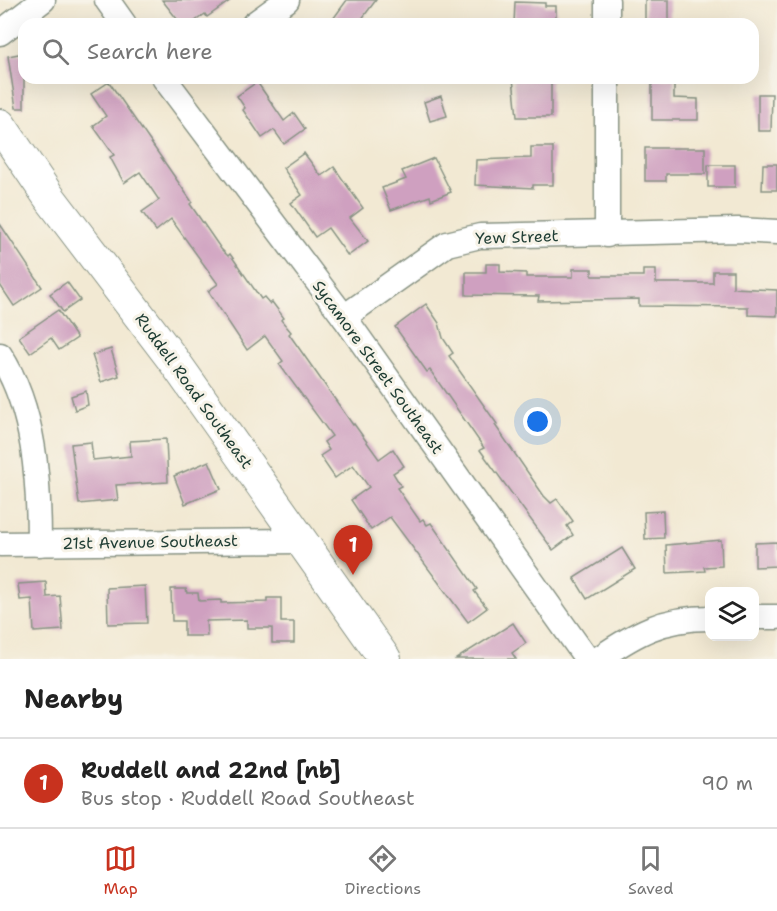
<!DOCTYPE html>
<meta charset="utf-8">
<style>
:root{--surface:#fff;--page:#f2f2f2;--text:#222;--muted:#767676;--line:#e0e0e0;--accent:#c8321e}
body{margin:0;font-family:"Shantell Sans",sans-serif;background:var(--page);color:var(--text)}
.controls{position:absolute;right:18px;bottom:18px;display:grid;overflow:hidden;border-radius:12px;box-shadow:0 6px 24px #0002}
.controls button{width:54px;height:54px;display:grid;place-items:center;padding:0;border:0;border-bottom:2px solid var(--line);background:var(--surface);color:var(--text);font:30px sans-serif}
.you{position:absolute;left:538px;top:422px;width:21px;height:21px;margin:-15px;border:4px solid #fff;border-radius:50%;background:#1a73e8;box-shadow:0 0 0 9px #1a73e833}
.badge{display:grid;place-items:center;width:39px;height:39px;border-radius:50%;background:var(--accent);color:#fff;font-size:20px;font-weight:700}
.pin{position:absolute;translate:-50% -50px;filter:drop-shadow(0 2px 3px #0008)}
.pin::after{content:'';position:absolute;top:32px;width:21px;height:18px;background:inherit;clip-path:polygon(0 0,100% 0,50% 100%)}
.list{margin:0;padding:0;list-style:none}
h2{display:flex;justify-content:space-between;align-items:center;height:78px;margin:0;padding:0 24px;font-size:26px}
h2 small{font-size:20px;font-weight:400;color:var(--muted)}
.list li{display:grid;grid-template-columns:39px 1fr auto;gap:18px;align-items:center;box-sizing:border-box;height:90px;padding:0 24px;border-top:2px solid var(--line)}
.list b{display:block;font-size:22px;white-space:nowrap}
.list p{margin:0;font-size:20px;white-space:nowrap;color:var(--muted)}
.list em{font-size:20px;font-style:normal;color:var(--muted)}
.icon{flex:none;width:33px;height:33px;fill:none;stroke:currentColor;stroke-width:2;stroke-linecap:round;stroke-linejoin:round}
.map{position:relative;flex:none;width:777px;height:659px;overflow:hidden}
.search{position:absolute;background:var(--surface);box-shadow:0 6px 24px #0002;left:18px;right:18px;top:18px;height:66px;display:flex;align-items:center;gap:15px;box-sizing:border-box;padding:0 21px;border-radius:18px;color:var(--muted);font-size:22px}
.sheet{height:168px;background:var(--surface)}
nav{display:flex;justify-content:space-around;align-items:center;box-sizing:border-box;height:84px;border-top:2px solid var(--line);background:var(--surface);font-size:16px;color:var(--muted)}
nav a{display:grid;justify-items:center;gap:3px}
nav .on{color:var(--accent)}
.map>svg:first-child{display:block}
</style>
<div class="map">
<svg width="777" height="659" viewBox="0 0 777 659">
<rect width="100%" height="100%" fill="#f7f3e8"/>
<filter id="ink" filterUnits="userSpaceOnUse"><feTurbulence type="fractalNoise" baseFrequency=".0167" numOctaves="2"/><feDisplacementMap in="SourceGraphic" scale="12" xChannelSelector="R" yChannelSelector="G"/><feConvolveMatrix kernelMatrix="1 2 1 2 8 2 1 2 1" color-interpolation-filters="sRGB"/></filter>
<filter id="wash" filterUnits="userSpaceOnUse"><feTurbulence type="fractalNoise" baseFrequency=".008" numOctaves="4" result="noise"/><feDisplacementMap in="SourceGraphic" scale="24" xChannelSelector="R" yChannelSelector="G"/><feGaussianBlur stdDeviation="1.35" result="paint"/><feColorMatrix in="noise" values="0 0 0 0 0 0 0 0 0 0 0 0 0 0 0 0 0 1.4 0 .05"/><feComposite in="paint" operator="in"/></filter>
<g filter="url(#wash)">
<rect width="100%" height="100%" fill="#f2e9d3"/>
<g id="blocks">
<g fill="#cfa0c0">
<path d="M162 0H231L207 17 205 14 191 24H181Z"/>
<path d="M347 0H376L358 24H340L333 19Z"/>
<rect x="645" y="0" width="24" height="24"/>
<path d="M515 2 545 3V6H556V24H514Z"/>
<path d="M24 53V108H16L8 56Z"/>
<path d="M513 78H551V117H517Z"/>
<path d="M652 78H674V98L698 99V120H652Z"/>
<path d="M109 82 192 202 190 204 221 249 228 256 230 254 261 299 264 297 270 304 272 302 284 318 281 320 291 332 289 334 353 425 354 424 379 459 393 449 404 466 393 473 401 486 397 488 420 521 423 519 427 525 431 523 477 589 474 591 487 608 468 622 390 517 371 530 351 500 369 487 353 465 335 478 320 456 329 450 324 442 332 436 279 364 283 361 265 336 247 350 208 291 218 284 171 219 156 231 142 212 159 200 140 172 124 183 110 157 114 155 93 126 106 116 91 94Z"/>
<path d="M257 82 284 121 294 113 305 129 284 144 274 130 262 138 243 110 245 108 237 96Z"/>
<path d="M758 94H772L771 131H758Z"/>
<path d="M441 96 447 116 430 121 424 102Z"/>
<path d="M531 147H553V185H533V188L475 185 476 160 531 158Z"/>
<path d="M645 148H705V174H666V181H645Z"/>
<path d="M304 153 321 176 334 167 363 208 350 218 368 241 348 256 328 228 315 237 291 203 302 195 283 168Z"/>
<path d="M434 158 451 192 431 200 430 196 391 210 382 188 406 179 402 171Z"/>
<path d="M763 164H777V190H762Z"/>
<rect x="708" y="165" width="27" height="22"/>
<path d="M0 224 42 287 14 306 0 285Z"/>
<path d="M486 264H500V272L526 273V277H573V269H592V276H643V270H656V283H713V271H733V288L777 290V316L748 315V307L639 306V299L538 301 539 296 466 295V272H486Z"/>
<path d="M67 282 80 300 63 312 50 294Z"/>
<path d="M426 304 439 323 443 338 453 353 449 356 497 424 495 425 544 496 551 503 557 499 573 521 567 526 573 535 553 550 480 450 484 448 430 370 427 372 395 327Z"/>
<path d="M58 310 77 338 59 350 51 338 30 353 19 337Z"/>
<path d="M111 349 119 376 101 382 92 355Z"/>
<path d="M86 391 88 405 75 410 71 396Z"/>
<path d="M166 439 168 482 116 485 118 500 79 504 71 444 91 442 93 460 131 456 130 441Z"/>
<path d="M209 461 221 489 185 504 174 476Z"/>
<path d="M663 511 664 538 645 539 644 512Z"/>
<path d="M721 540 722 566 704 567 705 571 667 573 666 545Z"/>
<path d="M777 542V566L755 567V543Z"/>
<path d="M622 548 635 569 587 599 574 578Z"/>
<path d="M46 582 47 597 60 596 63 630 34 632 32 599 20 600 18 584Z"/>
<path d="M145 586 147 623 108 624 107 588Z"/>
<path d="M171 589H186L187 593H198L199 601 221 600V603L267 602V598H281V622H294V643H272V628H247V620L206 621 207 636H184V621H172Z"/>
<path d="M513 623 526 643 512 653 516 659H456Z"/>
</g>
</g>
</g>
<g filter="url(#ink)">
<use href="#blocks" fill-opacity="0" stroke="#889384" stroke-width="1.5"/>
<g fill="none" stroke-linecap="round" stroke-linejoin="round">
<g stroke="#889384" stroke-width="27">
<g id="minor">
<path d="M107 0 124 24"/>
<path d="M254 24 287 0"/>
<path d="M607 24V0"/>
<path d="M0 33 43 0"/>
<path d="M164 78 344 317 587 659"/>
<path d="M607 235V78"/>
<path d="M344 317 447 244 480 236 738 230 777 232"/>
<path d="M0 355C35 409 39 481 39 544"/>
<path d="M0 544 300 541"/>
<path d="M754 617H777"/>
<path d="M598 659C636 633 662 618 710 618"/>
</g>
</g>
<g stroke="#889384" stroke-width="34">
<path id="major" d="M0 125 49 197 174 361 385 659"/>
</g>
<use href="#minor" stroke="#fff" stroke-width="24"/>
<use href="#major" stroke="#fff" stroke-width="32"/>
</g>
</g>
<g text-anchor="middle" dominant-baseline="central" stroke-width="6" stroke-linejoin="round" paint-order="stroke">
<g font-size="16" fill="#1f3d34" stroke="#f7f3e8">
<text transform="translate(517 237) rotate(-2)">Yew Street</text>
<text transform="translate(378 367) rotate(54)">Sycamore Street Southeast</text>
<text transform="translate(194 391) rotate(54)">Ruddell Road Southeast</text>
<text transform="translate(150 542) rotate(-1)">21st Avenue Southeast</text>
</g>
</g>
</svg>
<div class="controls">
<button><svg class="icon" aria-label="layers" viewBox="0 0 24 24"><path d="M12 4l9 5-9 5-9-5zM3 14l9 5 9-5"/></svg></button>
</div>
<div class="you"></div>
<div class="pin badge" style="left:353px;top:575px">1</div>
<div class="search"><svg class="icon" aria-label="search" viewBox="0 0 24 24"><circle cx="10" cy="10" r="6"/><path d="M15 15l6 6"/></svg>Search here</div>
</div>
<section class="sheet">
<h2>Nearby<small></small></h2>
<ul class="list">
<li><span class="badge">1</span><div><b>Ruddell and 22nd [nb]</b><p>Bus stop · Ruddell Road Southeast</p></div><em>90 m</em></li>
</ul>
</section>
<nav>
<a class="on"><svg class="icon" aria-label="map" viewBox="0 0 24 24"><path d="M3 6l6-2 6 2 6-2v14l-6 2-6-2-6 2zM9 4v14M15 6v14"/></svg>Map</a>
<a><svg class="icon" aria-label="directions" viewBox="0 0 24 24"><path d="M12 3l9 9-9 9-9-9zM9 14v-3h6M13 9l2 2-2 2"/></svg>Directions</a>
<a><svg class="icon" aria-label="saved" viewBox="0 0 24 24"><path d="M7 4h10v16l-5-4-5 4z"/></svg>Saved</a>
</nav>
